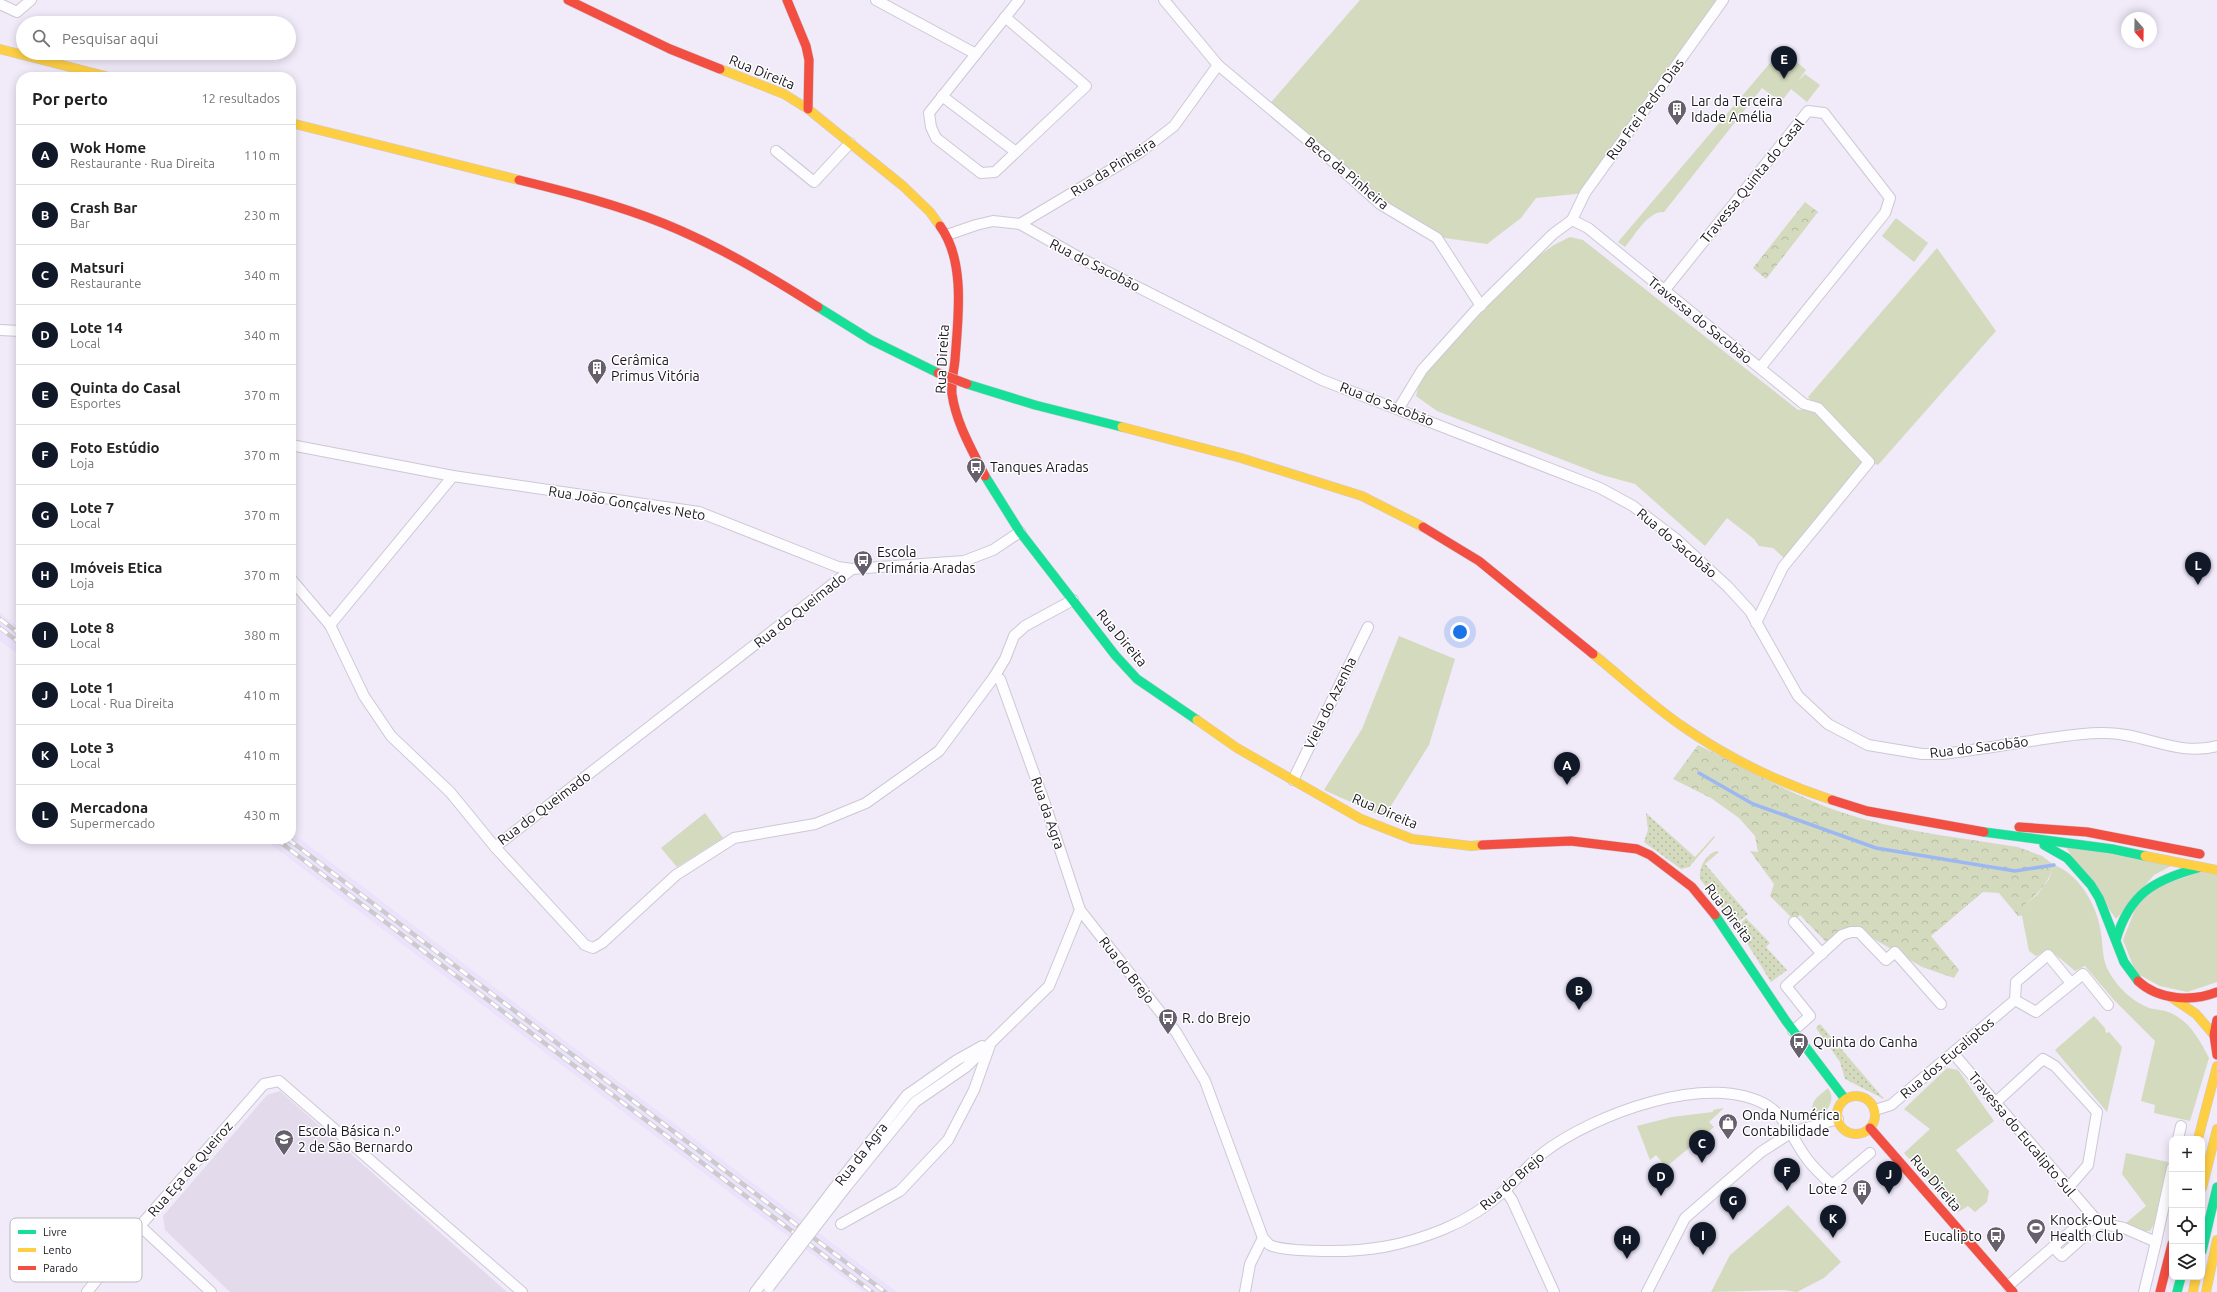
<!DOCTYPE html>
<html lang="pt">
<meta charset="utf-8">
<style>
:root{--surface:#fff;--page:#f2f2f2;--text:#222;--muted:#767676;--line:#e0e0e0;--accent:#111827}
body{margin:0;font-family:Ubuntu,sans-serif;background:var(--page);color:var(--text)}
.controls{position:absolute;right:12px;bottom:12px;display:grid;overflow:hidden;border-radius:8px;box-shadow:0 2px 10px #0003}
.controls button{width:36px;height:36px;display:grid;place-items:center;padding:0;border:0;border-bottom:1px solid var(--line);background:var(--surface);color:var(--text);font:20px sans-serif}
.compass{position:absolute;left:2121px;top:12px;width:36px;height:36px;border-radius:50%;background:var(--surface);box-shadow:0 2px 10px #0003;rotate:160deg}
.you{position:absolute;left:1460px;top:632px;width:14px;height:14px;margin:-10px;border:3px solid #fff;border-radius:50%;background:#1a73e8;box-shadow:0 0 0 6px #1a73e833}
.badge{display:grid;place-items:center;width:26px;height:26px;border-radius:50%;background:var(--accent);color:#fff;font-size:13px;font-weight:700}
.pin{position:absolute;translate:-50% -33px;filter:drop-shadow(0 1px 2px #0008)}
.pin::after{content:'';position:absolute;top:21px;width:14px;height:12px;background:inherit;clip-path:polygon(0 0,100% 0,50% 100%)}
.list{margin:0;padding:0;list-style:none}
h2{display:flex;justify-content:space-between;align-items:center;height:52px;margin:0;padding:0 16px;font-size:17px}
h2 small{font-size:13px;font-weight:400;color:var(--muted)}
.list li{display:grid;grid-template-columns:26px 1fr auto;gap:12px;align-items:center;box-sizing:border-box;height:60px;padding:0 16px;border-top:1px solid var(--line)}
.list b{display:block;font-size:15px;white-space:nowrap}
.list p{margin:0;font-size:13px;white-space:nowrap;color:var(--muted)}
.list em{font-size:13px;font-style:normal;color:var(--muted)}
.icon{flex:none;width:22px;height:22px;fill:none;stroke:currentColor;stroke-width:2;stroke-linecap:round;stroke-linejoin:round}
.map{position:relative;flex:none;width:2217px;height:1292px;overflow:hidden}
.search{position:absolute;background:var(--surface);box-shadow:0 2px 10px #0003;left:16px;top:16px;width:280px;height:44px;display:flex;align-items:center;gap:10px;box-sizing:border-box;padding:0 14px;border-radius:22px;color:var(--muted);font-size:15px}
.panel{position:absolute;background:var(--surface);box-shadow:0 2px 10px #0003;left:16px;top:72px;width:280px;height:772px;border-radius:16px}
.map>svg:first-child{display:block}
</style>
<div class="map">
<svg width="2217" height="1292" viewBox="0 0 2217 1292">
<defs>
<pattern id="forest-crowns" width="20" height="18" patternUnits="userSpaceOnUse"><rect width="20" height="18" fill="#d4dabe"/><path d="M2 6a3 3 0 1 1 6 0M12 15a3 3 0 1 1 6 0" fill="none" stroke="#b5baa3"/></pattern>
<pattern id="garden-dots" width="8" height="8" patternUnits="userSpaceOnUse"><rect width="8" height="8" fill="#d4dabe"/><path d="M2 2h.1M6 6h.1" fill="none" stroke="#b5baa3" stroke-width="1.8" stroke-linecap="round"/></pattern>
</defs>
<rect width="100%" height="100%" fill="#f0eaf9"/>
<g fill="#ece2fb">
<path d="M0 613 21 629V656L0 641Z"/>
<path d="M291 832 544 1025 897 1292H863L742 1202 264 839H291Z"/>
</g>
<path fill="#e3daeb" d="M280 1091 507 1292H230L165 1230 163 1216 267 1095Z"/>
<g fill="#d4dabe">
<path d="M1360 0H1723L1585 193 1536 198 1521 218 1487 244 1438 237 1410 222 1267 107Z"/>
<path d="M1782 49 1806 70 1798 81 1805 74 1820 85 1807 102 1791 89 1781 102 1762 88 1664 212C1649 210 1634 236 1625 247L1618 242Z"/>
<path d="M1896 218 1928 243 1914 262 1882 236Z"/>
<path d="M1570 237 1583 240 1798 410H1813L1863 463 1784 558 1773 548 1759 546 1754 539 1727 518 1705 546 1635 484 1602 475 1437 411 1416 396 1422 370 1511 275 1554 245Z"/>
<path d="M1937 248 1996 331 1878 465 1869 462 1808 397Z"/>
<path d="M1399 636 1455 659 1429 745 1384 817 1324 790 1362 729Z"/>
<path d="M705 813 723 838 677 867 661 848Z"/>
<path d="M2065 846 2173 865 2154 875 2116 919Z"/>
<path d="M2054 865C2080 874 2098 908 2101 933 2103 946 2102 960 2109 972 2117 987 2133 1002 2149 1008 2157 1010 2166 1010 2173 1014 2191 1023 2200 1041 2209 1058L2190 1121 2154 1113 2155 1105 2141 1101 2155 1041 2114 1000 2085 966 2075 971 2049 949 2036 956 2029 951 2022 916 2024 905 2037 895 2049 879Z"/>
<path d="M2200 872 2217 875V982L2187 992 2160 986 2136 973 2123 940 2136 907 2157 887Z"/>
<path d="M2094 1016 2105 1028 2106 1033 2109 1032 2122 1047 2107 1112 2055 1050Z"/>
<path d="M1947 1068 1958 1070 1994 1121 1956 1150 1989 1191 1987 1202 1975 1212 1968 1206 1958 1212 1904 1153 1930 1129 1904 1109Z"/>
<path d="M1828 1088C1835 1099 1830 1105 1824 1115L1814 1118C1809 1100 1816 1099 1828 1088Z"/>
<path d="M1724 1108 1709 1122 1714 1127 1666 1167 1656 1155 1650 1160 1637 1126 1672 1117 1713 1112V1110Z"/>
<path d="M2126 1153 2168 1162 2154 1224 2150 1231H2140L2126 1223 2146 1206 2122 1174Z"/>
<path d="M1788 1205 1841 1262 1824 1278 1797 1292 1784 1290 1711 1292 1730 1255Z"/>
</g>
<g fill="url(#forest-crowns)">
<path d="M1805 202 1818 212 1766 279 1753 268Z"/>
<path d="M1698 745C1735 763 1772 784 1810 800 1875 829 1949 836 2018 847L2042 856 2054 865C2048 883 2039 893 2024 905L2026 915 2018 916 1999 893 1983 892 1931 936 1959 970 1954 978 1922 967 1852 926 1830 941 1826 942 1800 915 1794 920 1770 896 1774 884 1750 851 1758 852 1755 836 1739 818 1711 798 1673 779Z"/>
</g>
<g fill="url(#garden-dots)">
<path d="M1646 813 1695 857 1714 836 1715 837 1689 867 1681 869 1644 842 1648 830Z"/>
<path d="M1716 851 1719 852 1705 864 1748 914 1735 924 1700 879C1699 866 1705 856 1716 851Z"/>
<path d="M1746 918 1770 943 1766 947 1787 970 1771 982 1737 927Z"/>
<path d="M1820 1024 1884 1099 1845 1079 1840 1062 1816 1028Z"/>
</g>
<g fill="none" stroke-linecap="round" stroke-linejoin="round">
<path stroke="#9db8f1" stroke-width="3.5" d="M1699 773 1753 804 1876 848 2015 871 2054 865"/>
<g stroke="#cdc8d3" stroke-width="12">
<g id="street">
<path d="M876 0 976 54"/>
<path d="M0 4 17 12 31 0"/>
<path d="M1218 65 1329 158 1380 204 1437 238 1481 306"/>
<path d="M942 96 1016 152 1086 86 1005 17"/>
<path d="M776 151 814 182 850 143"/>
<path d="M1016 152 995 172 981 173 936 138 931 127 929 113 1019 0"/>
<path d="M1572 220 1585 193 1723 0"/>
<path d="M1020 224 1082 259 1322 380 1600 488 1633 506 1676 539 1728 587 1750 611 1798 696 1828 724 1868 745 1922 754H1943C1974 750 2005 745 2037 740 2059 737 2083 732 2106 733 2144 733 2178 757 2217 746"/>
<path d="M947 235 976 225 993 221 1020 224 1139 153 1174 126 1218 65 1164 0"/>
<path d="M1664 291 1808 111 1824 113 1890 198 1885 213 1760 368"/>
<path d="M0 330 21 331"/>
<path d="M1399 408 1422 370 1475 311 1553 234 1572 220 1588 228 1804 404 1818 408 1869 462 1783 567 1756 623"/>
<path d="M291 445 453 476 699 512 838 567 852 569 964 561 993 550 1020 532"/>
<path d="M453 476 330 625 364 696 391 736 450 792 495 847 852 569"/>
<path d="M291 579 330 625"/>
<path d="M1293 780 1368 627"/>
<path d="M495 847 585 945 593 948 602 943 676 875 734 838 815 824 866 803 939 751 994 677 1005 659 1014 636 1025 626 1073 600"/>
<path d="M1080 910 1176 1032 1205 1081 1263 1238C1265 1240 1268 1244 1270 1245 1279 1250 1312 1251 1323 1251 1367 1252 1403 1246 1444 1229 1466 1220 1488 1206 1505 1190 1518 1178 1529 1164 1543 1153 1592 1115 1710 1070 1768 1106 1786 1117 1793 1140 1805 1156 1812 1167 1823 1176 1832 1185L1870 1153"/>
<path d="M1794 922 1822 954"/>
<path d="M2015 1000 2036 1012 2083 974 2108 1005"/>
<path d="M1793 1031 1810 1016 1786 986 1842 935 1851 932H1859L1886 960 1895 952 1941 1004"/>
<path d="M1953 1053 2099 1223"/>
<path d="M1995 1103 2043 1059 2055 1066 2097 1112 2088 1165 2068 1188"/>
<path d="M1875 1110 1891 1105 2015 1000 2016 982 2048 955 2071 983"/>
<path d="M2178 1139 2181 1126"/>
<path d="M839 1182 907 1095 957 1060 982 1046"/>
<path d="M846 1187 915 1102 966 1067 1049 986 1080 910 1045 804 1000 679 994 677"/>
<path d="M1505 1190 1512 1200 1554 1292"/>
<path d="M2099 1223 2124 1228 2156 1242 2172 1168"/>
<path d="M841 1224 900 1191 948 1140 974 1090 990 1045"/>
<path d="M140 1226 211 1292"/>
<path d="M2053 1247 2062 1256 2099 1223"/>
<path d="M2008 1286 2090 1215"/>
<path d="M87 1292 140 1226 264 1084 279 1081 522 1292"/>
<path d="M755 1292 762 1283"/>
<path d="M1245 1292 1250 1264 1263 1238"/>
<path d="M1647 1292 1685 1218 1761 1152 1792 1132 1838 1119"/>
<path d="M2144 1292 2156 1242"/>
</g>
</g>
<g stroke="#cdc8d3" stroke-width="10">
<g id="fast">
<path d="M818 307 871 340 938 373"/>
<path d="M967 384 1035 405 1122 427"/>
<path d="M985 476 1020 532 1115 655 1137 679 1197 720"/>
<path d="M1984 832 2112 849 2145 856"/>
<path d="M2044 845 2067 858 2091 885 2099 898 2124 962 2138 981"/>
<path d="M1715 915 1786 1021 1845 1099"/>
<path d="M2116 940C2129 894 2154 880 2198 868"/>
<path d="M2202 1251 2217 1187"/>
<path d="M2177 1292 2181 1277"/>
</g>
</g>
<g stroke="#cdc8d3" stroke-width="10">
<g id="slow">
<path d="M0 49 109 77"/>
<path d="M720 69 784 94 808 109 903 186 930 212 940 226"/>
<path d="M291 123 519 180"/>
<path d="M1122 427 1241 458 1362 496 1423 527"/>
<path d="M1593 654C1623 678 1652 706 1685 728 1730 759 1780 783 1832 800"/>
<path d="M1197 720 1237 748 1361 819 1412 839 1471 846 1482 845"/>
<path d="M2145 856 2217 870"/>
<path d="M2171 997 2196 1014 2214 1035"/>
<circle cx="1856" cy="1115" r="19"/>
<path d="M2198 1139 2217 1066"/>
<path d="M2202 1188 2217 1129"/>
<path d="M2193 1292 2196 1277"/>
<path d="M2206 1292 2217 1240"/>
</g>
</g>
<g stroke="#cdc8d3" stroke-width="10">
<g id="jam">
<path d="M568 0 670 49 720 69"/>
<path d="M787 0 806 46 809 60 808 109"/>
<path d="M519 180C568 192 618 205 665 224 719 246 769 276 818 307"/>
<path d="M940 226C966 261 958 319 955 360 954 370 951 383 952 394 956 423 972 450 985 476"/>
<path d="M1423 527 1479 561 1593 654"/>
<path d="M1832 800 1867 811 1984 832"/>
<path d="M2019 827 2087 832 2200 854"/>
<path d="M1482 845 1571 841 1637 849 1650 855 1692 887 1715 915"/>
<path d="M2138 981C2158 1000 2193 1002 2217 992"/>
<path d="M2217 1020 2214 1035 2217 1055"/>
<path d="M1870 1128 2013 1292"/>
<path d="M2160 1292 2172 1244"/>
</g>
</g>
<use href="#street" stroke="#fdfcfe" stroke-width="10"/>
<use href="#fast" stroke="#16e098" stroke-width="9"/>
<use href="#slow" stroke="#ffcf43" stroke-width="9"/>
<use href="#jam" stroke="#f24e42" stroke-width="9"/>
<g stroke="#cbcace" stroke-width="4.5">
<g id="rail">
<path d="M0 619 21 635"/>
<path d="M0 628 21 644"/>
<path d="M276 839 872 1292"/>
<path d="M288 839 885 1292"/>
</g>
</g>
<use href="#rail" stroke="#fff" stroke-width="3" stroke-dasharray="9" stroke-linecap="butt"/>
<g stroke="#cdc8d3" stroke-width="12" stroke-linecap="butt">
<g id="street-bridge">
<path d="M762 1283 839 1182"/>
<path d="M769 1287 846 1187"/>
</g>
</g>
<g stroke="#ccc9d0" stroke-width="10" stroke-linecap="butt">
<path id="jam-bridge" d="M938 373 967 384"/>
</g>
<use href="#street-bridge" stroke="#fdfcfe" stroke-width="10"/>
<use href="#jam-bridge" stroke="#f24e42" stroke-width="9"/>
</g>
<defs>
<g id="building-pin" transform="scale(1)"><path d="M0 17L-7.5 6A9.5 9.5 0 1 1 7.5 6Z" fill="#65606b" stroke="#fff"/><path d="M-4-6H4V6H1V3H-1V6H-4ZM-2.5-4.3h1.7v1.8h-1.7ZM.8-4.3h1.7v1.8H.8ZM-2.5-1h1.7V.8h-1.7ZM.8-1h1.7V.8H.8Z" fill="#fff"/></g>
<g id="bus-pin" transform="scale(1)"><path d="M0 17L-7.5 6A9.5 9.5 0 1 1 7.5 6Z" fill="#65606b" stroke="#fff"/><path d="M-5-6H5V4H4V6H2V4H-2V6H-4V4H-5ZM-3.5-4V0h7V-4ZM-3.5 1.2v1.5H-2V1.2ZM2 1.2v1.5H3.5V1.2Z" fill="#fff"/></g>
<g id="shop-pin" transform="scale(1)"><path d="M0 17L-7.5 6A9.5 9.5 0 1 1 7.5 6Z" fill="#65606b" stroke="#fff"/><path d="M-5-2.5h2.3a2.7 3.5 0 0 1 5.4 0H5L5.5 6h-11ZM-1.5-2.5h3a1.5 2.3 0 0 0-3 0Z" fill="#fff"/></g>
<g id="school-pin" transform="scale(1)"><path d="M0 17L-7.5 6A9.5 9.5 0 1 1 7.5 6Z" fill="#65606b" stroke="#fff"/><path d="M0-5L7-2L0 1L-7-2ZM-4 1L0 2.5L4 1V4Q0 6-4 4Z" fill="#fff"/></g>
<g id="stadium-pin" transform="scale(1)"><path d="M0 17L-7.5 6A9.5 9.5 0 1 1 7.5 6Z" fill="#65606b" stroke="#fff"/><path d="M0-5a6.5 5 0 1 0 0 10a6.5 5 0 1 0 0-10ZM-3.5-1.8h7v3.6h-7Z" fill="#fff"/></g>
</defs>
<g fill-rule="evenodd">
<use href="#building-pin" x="1677" y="109"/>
<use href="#building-pin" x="597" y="368"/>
<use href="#bus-pin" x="976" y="467"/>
<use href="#bus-pin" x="863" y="560"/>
<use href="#bus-pin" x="1168" y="1018"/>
<use href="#bus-pin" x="1799" y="1042"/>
<use href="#shop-pin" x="1728" y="1123"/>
<use href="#school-pin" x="284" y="1139"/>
<use href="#building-pin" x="1862" y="1189"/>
<use href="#stadium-pin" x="2036" y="1228"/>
<use href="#bus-pin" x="1996" y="1236"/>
</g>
<g text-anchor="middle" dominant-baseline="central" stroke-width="3" stroke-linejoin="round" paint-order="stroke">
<g font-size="14" fill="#1a161f" stroke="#fff">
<text transform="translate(762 72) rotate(22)">Rua Direita</text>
<text transform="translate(1645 109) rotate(-54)">Rua Frei Pedro Dias</text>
<text transform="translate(1113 167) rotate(-32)">Rua da Pinheira</text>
<text transform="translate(1347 173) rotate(40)">Beco da Pinheira</text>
<text transform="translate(1752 181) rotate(-51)">Travessa Quinta do Casal</text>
<text transform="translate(1095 265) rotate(27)">Rua do Sacobão</text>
<text transform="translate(1700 320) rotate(39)">Travessa do Sacobão</text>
<text transform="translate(942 359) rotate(-87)">Rua Direita</text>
<text transform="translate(1387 404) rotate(21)">Rua do Sacobão</text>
<text transform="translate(627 503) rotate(9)">Rua João Gonçalves Neto</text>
<text transform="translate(1677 543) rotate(40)">Rua do Sacobão</text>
<text transform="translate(800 610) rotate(-38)">Rua do Queimado</text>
<text transform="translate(1122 638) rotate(50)">Rua Direita</text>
<text transform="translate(1330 703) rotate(-64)">Viela do Azenha</text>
<text transform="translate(1979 747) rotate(-7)">Rua do Sacobão</text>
<text transform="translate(544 808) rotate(-37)">Rua do Queimado</text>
<text transform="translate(1385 811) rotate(23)">Rua Direita</text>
<text transform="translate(1048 813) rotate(71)">Rua da Agra</text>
<text transform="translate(1729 913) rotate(53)">Rua Direita</text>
<text transform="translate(1127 970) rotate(52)">Rua do Brejo</text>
<text transform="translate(1947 1058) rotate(-40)">Rua dos Eucaliptos</text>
<text transform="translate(2022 1134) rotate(50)">Travessa do Eucalipto Sul</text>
<text transform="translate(861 1154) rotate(-52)">Rua da Agra</text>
<text transform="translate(190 1169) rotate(-49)">Rua Eça de Queiroz</text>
<text transform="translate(1512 1181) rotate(-41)">Rua do Brejo</text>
<text transform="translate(1936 1183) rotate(49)">Rua Direita</text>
</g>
<g font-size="14" fill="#1a161f" stroke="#fff" text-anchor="start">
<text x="1691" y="101">Lar da Terceira<tspan x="1691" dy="16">Idade Amélia</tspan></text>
<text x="611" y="360">Cerâmica<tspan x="611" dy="16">Primus Vitória</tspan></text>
<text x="990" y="467">Tanques Aradas</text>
<text x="877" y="552">Escola<tspan x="877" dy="16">Primária Aradas</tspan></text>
<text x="1182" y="1018">R. do Brejo</text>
<text x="1813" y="1042">Quinta do Canha</text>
<text x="1742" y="1115">Onda Numérica<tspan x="1742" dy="16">Contabilidade</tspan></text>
<text x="298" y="1131">Escola Básica n.º<tspan x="298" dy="16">2 de São Bernardo</tspan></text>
<text x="1848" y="1189" text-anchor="end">Lote 2</text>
<text x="2050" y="1220">Knock-Out<tspan x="2050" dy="16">Health Club</tspan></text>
<text x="1982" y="1236" text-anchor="end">Eucalipto</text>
</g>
</g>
<rect x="10" y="1218" width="132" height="64" rx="6" fill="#fff" stroke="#bab9bc" stroke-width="1"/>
<rect x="18" y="1230" width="18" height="4" fill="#16e098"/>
<rect x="18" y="1248" width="18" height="4" fill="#ffcf43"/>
<rect x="18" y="1266" width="18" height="4" fill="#f24e42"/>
<g font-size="11" fill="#1a161f">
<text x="43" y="1236">Livre</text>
<text x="43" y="1254">Lento</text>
<text x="43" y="1272">Parado</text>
</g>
</svg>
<div class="controls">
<button>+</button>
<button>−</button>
<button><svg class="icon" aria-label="locate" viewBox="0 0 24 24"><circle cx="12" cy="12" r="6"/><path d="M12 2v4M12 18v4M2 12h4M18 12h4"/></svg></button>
<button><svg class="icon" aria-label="layers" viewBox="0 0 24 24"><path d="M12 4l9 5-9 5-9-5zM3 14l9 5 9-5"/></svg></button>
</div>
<svg class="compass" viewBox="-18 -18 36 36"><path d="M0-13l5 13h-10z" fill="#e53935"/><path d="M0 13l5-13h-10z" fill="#767676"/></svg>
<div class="you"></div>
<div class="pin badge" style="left:1567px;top:785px">A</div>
<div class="pin badge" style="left:1579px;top:1010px">B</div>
<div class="pin badge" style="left:1702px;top:1163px">C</div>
<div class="pin badge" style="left:1661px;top:1196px">D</div>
<div class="pin badge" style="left:1784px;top:79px">E</div>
<div class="pin badge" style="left:1787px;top:1191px">F</div>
<div class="pin badge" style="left:1733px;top:1220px">G</div>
<div class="pin badge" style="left:1627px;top:1259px">H</div>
<div class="pin badge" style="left:1703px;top:1255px">I</div>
<div class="pin badge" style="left:1889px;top:1194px">J</div>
<div class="pin badge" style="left:1833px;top:1238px">K</div>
<div class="pin badge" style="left:2198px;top:585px">L</div>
<div class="search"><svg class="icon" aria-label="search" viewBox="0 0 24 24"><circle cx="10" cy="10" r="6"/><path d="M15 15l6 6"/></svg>Pesquisar aqui</div>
<section class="panel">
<h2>Por perto<small>12 resultados</small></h2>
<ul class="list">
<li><span class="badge">A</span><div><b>Wok Home</b><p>Restaurante · Rua Direita</p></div><em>110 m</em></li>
<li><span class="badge">B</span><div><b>Crash Bar</b><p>Bar</p></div><em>230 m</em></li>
<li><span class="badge">C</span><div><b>Matsuri</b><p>Restaurante</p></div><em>340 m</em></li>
<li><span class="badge">D</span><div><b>Lote 14</b><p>Local</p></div><em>340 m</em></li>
<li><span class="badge">E</span><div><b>Quinta do Casal</b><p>Esportes</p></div><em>370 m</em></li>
<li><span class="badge">F</span><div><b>Foto Estúdio</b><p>Loja</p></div><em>370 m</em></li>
<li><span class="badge">G</span><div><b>Lote 7</b><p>Local</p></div><em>370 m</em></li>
<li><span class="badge">H</span><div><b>Imóveis Etica</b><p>Loja</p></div><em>370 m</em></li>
<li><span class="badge">I</span><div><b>Lote 8</b><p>Local</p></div><em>380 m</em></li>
<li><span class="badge">J</span><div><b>Lote 1</b><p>Local · Rua Direita</p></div><em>410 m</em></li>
<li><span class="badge">K</span><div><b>Lote 3</b><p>Local</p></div><em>410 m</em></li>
<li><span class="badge">L</span><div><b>Mercadona</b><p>Supermercado</p></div><em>430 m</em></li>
</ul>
</section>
</div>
